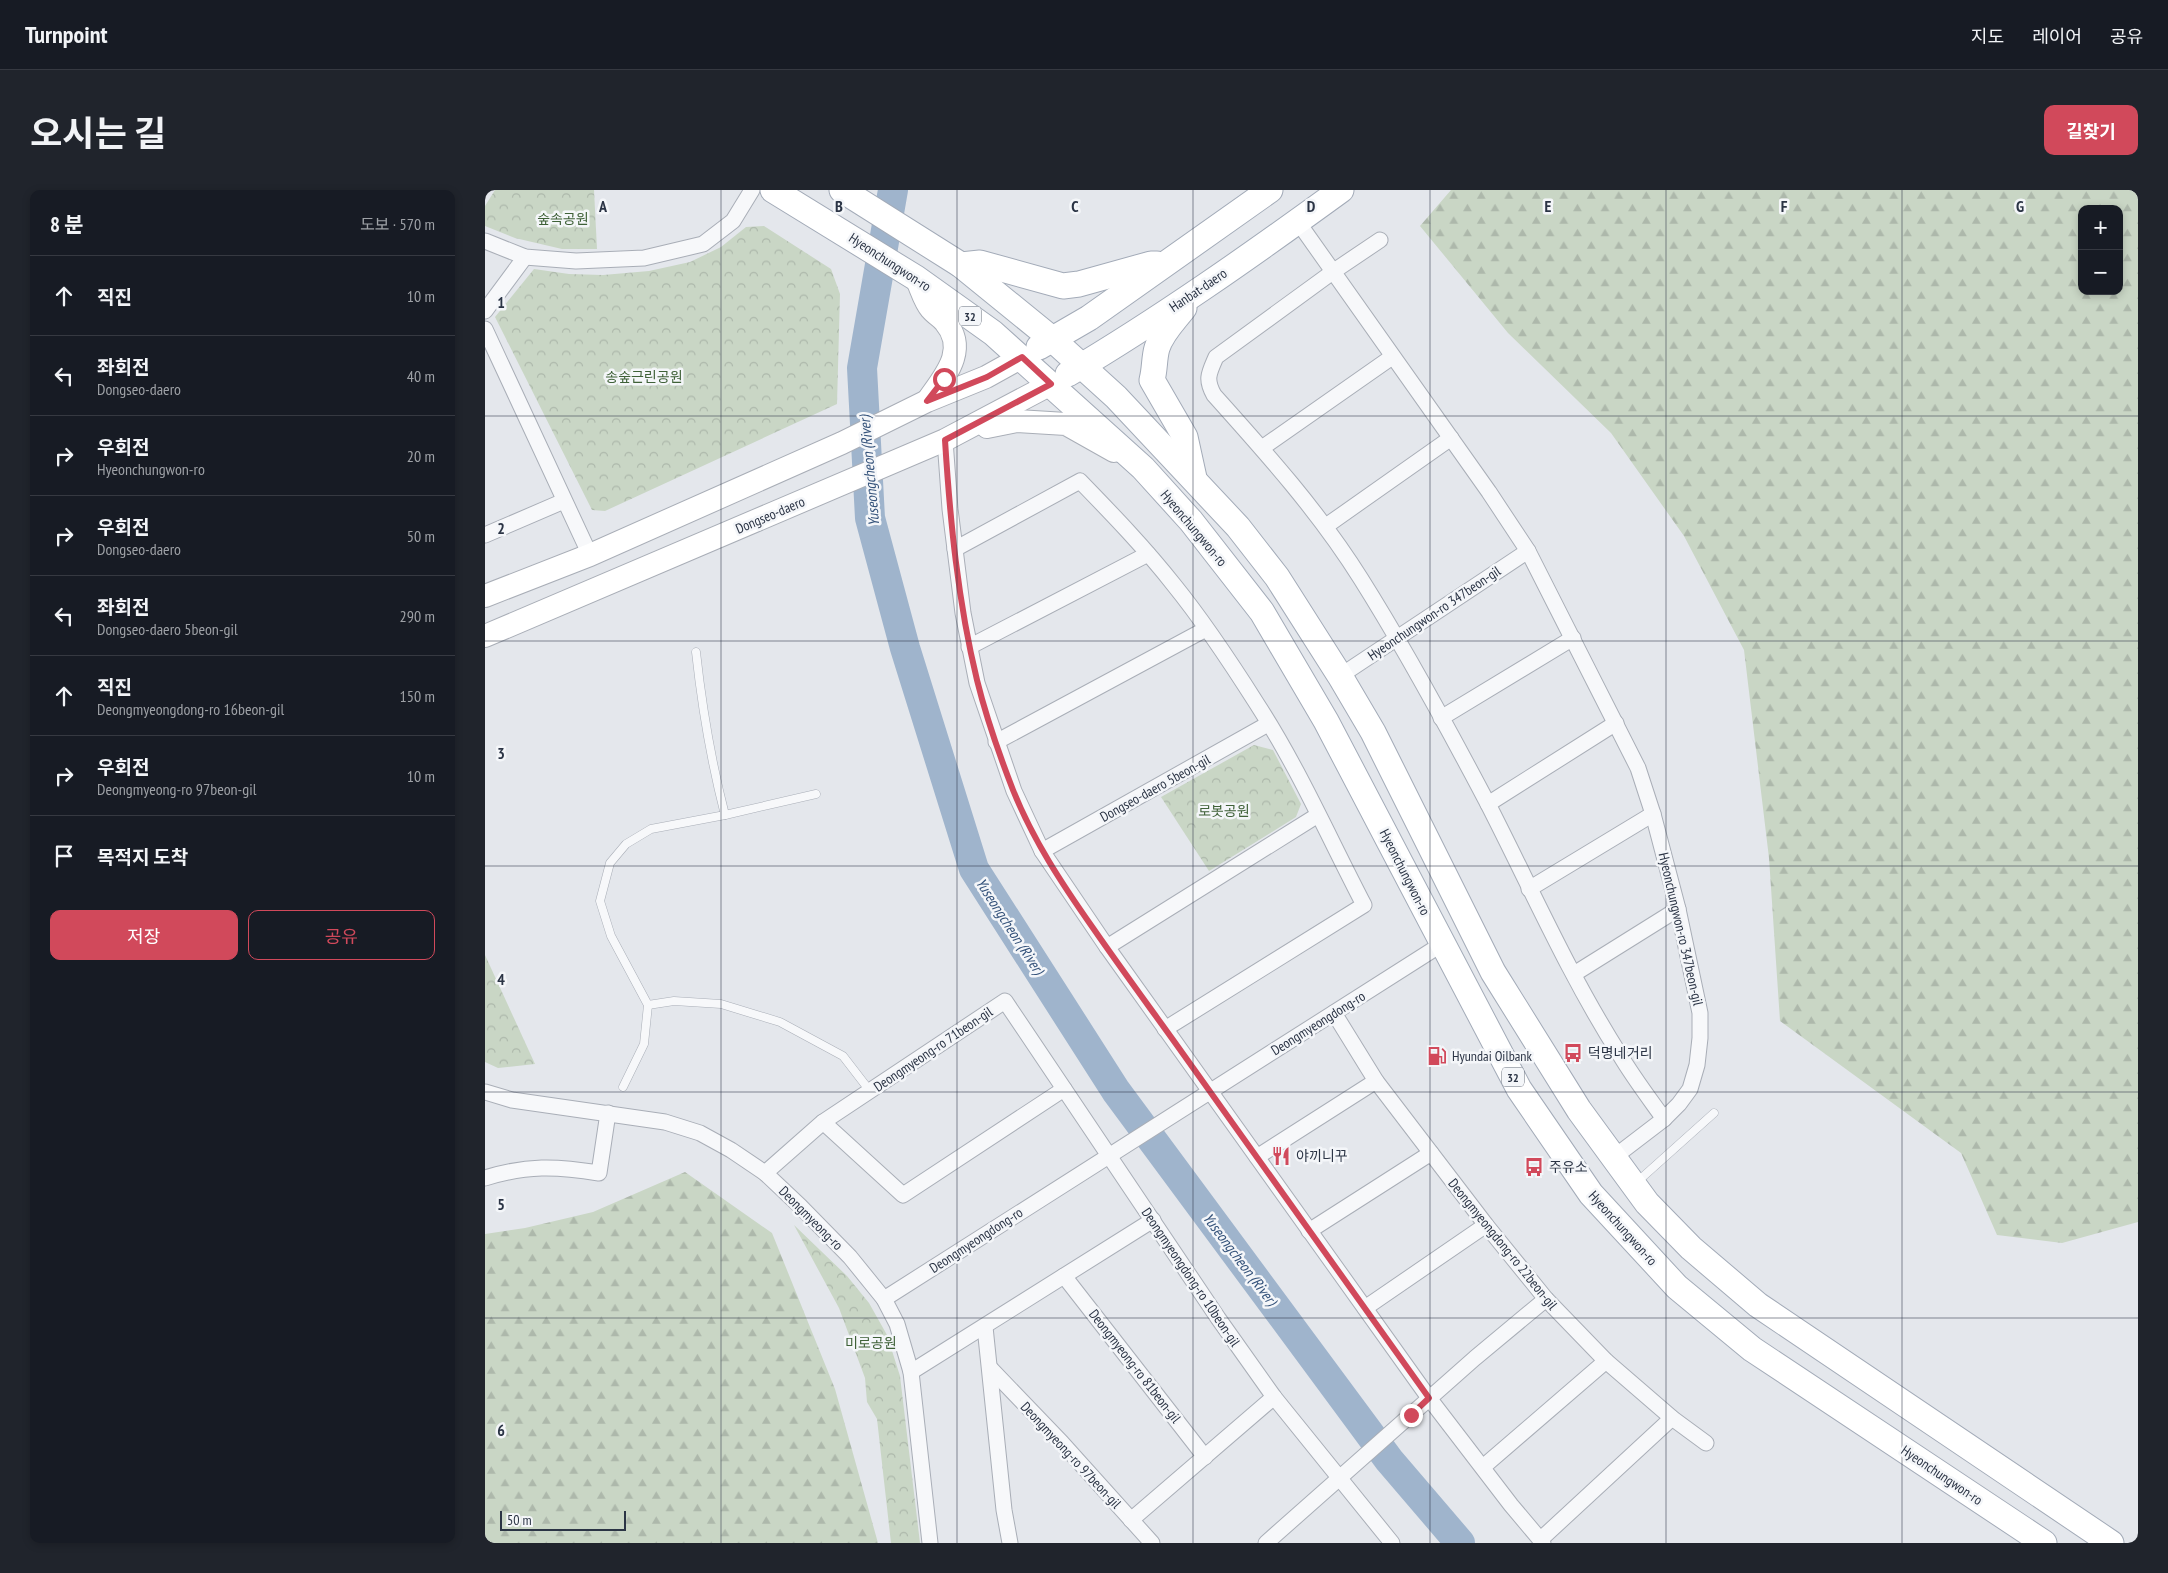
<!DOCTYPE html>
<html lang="ko">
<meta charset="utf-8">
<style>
:root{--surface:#171b24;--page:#20242c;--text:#f1f3f6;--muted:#9ea1a6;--line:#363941;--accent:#d1495b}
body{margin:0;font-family:"PT Sans Narrow","Noto Sans KR",sans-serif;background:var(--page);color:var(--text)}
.controls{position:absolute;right:15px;top:15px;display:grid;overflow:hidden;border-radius:10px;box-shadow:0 2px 8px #0003}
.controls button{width:45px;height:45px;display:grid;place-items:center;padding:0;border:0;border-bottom:1px solid var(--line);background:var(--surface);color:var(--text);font:25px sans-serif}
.scale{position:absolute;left:15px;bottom:12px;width:126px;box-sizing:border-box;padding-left:5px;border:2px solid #2b3445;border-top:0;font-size:14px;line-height:18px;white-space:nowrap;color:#2b3445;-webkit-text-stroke:4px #f4f6f9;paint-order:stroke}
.stop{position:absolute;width:15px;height:15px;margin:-11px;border:4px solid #d1495b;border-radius:50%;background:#fff}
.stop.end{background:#d1495b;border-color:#fff;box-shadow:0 1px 5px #0008}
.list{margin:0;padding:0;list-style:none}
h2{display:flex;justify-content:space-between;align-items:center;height:65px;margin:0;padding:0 20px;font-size:21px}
h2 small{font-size:16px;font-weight:400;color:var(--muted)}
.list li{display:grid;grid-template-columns:32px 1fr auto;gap:15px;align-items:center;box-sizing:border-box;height:80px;padding:0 20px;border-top:1px solid var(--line)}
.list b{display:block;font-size:19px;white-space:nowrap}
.list p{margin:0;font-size:16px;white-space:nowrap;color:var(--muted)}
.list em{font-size:16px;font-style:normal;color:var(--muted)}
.actions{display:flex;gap:10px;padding:15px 20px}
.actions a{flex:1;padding:11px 0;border:1px solid var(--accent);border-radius:10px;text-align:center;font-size:18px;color:var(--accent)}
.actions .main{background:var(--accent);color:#fff}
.icon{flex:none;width:28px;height:28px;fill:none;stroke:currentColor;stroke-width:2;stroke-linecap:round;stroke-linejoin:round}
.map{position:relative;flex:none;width:1653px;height:1353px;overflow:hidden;border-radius:10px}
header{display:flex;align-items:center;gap:30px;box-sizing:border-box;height:70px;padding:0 25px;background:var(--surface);border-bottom:1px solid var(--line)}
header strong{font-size:24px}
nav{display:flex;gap:28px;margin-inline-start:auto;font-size:18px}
.intro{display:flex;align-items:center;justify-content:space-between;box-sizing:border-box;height:120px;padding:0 30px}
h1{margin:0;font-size:35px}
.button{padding:12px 22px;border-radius:10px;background:var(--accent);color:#fff;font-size:18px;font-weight:700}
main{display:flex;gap:30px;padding:0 30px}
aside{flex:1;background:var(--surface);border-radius:10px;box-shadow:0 2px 8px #0003}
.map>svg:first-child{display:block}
</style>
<header>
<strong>Turnpoint</strong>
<nav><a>지도</a><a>레이어</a><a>공유</a></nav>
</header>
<div class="intro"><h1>오시는 길</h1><a class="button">길찾기</a></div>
<main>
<aside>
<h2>8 분<small>도보 · 570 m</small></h2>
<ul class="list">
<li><svg class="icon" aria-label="ahead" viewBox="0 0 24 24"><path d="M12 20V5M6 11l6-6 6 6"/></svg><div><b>직진</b></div><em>10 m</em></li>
<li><svg class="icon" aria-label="left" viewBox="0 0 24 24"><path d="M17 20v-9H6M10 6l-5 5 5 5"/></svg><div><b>좌회전</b><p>Dongseo-daero</p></div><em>40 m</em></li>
<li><svg class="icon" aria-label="right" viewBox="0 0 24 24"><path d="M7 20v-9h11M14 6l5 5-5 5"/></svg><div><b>우회전</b><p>Hyeonchungwon-ro</p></div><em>20 m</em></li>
<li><svg class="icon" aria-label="right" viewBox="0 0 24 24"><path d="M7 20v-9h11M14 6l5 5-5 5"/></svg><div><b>우회전</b><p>Dongseo-daero</p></div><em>50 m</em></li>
<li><svg class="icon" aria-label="left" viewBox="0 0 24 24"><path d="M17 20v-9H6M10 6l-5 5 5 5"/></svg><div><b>좌회전</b><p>Dongseo-daero 5beon-gil</p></div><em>290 m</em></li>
<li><svg class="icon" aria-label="ahead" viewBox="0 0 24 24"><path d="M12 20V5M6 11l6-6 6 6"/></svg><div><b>직진</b><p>Deongmyeongdong-ro 16beon-gil</p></div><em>150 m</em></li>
<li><svg class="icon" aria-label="right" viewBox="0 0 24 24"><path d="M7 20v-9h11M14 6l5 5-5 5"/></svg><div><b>우회전</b><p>Deongmyeong-ro 97beon-gil</p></div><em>10 m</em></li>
<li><svg class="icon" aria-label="arrive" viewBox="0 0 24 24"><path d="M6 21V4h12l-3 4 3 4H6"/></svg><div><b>목적지 도착</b></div></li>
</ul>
<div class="actions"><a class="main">저장</a><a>공유</a></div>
</aside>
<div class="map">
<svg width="1653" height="1353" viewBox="0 0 1653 1353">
<defs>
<pattern id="forest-firs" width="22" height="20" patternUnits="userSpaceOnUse" patternTransform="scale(1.25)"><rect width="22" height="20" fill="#c9d6c5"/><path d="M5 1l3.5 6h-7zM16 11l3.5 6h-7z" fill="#adb8ab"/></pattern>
<pattern id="park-crowns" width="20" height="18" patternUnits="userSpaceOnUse" patternTransform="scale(1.25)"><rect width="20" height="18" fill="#c9d6c5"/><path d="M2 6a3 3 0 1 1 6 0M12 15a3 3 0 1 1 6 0" fill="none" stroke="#adb8ab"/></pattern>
</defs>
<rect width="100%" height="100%" fill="#e4e7ec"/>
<g fill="url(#forest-firs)" fill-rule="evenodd">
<path d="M966 0H1653V1032L1577 1053 1512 1045 1476 963 1295 831 1284 668 1259 460 1199 346 1126 243 1023 143 935 36ZM1597 19H1634V101H1597Z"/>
<path d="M200 982 287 1043 350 1199 393 1353H0V1044L40 1038 108 1022Z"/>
</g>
<g fill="url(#park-crowns)">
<path d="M10 0H109L112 59H77L30 48 0 36V16Z"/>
<path d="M279 36 346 79 355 104 352 214 120 321 107 320 10 127 49 79 84 84 118 85 164 81 205 72 236 57 261 37Z"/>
<path d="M769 555 788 560 816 614 811 627 724 681 676 607Z"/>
<path d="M0 765 50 874 13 878 0 872Z"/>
<path d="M309 1035 362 1086 384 1113 402 1145 415 1186 435 1353H406L392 1229 382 1212 380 1188 354 1118Z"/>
</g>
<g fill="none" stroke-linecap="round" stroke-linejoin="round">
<path stroke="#9fb4cc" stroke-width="30" d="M408 0 377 178 385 328 420 458 489 679 631 901 904 1270 975 1353"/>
<g stroke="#a9aeb7" stroke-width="9">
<g id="lane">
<path d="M240 625 331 604"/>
<path d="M163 815 189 811 236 814 295 832 358 866 385 901"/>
<path d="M138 897 159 854 163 815 126 746 115 711 125 673 141 654 166 639 240 625C226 571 217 517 211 462"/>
<path d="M1152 992 1229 923"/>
</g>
</g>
<g stroke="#a9aeb7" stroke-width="17">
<g id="street">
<path d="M813 32 1004 302 1043 361 1153 578 1168 624 1193 719 1215 823V848L1212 875 1205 899 1194 914 1179 929 1128 968"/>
<path d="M895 50 849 81 731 167C724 183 720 189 729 205 782 264 834 322 876 389 922 462 963 538 1003 614 1046 698 1084 785 1135 865 1148 887 1164 908 1179 929"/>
<path d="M0 51 40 67 91 71 159 68 218 54 248 31 267 0"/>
<path d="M0 121 40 67"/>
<path d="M0 139 105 365"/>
<path d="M460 250 465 319 478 423 492 493 529 601 557 661 622 757 944 1208 1026 1315 1058 1353"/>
<path d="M777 258 907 167"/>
<path d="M841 336 966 248"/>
<path d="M0 345 79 311"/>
<path d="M470 359 595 291C627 324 660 358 689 395 719 432 746 473 772 514 813 577 844 648 879 715L680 839"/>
<path d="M484 457 663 364"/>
<path d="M855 486 1043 361"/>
<path d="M956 528 1088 448"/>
<path d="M511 552 721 439"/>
<path d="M1003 614 1131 533"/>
<path d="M557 661 783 534"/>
<path d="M1044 699 1168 624"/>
<path d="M622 757 833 625"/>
<path d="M1089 784 1193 719"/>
<path d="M849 823 891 891 1001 1035 1061 1109 1121 1171 1187 1228 1221 1253"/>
<path d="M0 902 27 910 180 932 215 943 246 960 280 983 315 1016 365 1067 399 1109 412 1134 426 1182 445 1353"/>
<path d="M338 932 418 1005 579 899"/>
<path d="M772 967 891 891"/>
<path d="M280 983 338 932 520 811 733 1128 789 1207 907 1353"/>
<path d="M0 988C42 975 71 976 114 983L123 923"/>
<path d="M824 1041 946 963"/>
<path d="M579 1086 720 1267"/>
<path d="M399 1109 957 754"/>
<path d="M880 1118 1001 1035"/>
<path d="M500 1137 519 1320 525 1353"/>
<path d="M505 1178 577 1253 667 1353"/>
<path d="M426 1182 668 1030"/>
<path d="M998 1277 1121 1171"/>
<path d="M646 1330 789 1207"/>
<path d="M1055 1350 1187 1228"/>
<path d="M781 1353 990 1168 1061 1109"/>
</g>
</g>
<g stroke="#a9aeb7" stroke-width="24">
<g id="secondary">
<path d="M431 88C436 98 439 111 446 119 450 124 456 127 460 132 484 160 459 187 443 210"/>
<path d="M502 237 532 231 581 234 629 261"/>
<path d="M0 406 105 365 357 253 442 211 501 187 537 167"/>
<path d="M0 446 460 250 566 194"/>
</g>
</g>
<g stroke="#a3abb8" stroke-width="27">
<g id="primary">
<path d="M288 0 431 88 508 143 658 278 706 331 777 422 841 531 1034 899 1106 1004 1192 1097 1267 1159 1559 1353"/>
<path d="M357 0 476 75 567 149 631 207 753 337 792 387 855 486 888 542 1008 782 1094 920 1162 1013 1206 1058 1273 1115 1626 1353"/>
<path d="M476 75 495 73 578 96 594 94 666 74H672"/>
<path d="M699 118C690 130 677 142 672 158 669 168 670 179 667 190L700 247 709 288"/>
<path d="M554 157 604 128 785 0"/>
<path d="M583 184C676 129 768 64 856 0"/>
</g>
</g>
<use href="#lane" stroke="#f7f8fa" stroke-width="8"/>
<use href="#street" stroke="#f7f8fa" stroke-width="15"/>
<use href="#secondary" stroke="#fff" stroke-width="22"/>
<use href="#primary" stroke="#fff" stroke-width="25"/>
</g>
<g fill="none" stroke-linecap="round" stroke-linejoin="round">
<path stroke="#d1495b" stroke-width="6" d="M459 189 442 211 502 187 537 167 566 194 460 250C465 330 473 412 492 490 501 527 514 564 528 600 548 650 577 694 608 738 635 777 663 815 691 854 776 972 860 1090 944 1208L926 1225"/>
</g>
<path fill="none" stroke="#2b3445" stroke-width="1" stroke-opacity="0.55" d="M236 0V1353M472 0V1353M708 0V1353M945 0V1353M1181 0V1353M1417 0V1353M0 226H1653M0 451H1653M0 676H1653M0 902H1653M0 1128H1653"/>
<defs>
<g id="bus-bare" transform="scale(1.5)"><path d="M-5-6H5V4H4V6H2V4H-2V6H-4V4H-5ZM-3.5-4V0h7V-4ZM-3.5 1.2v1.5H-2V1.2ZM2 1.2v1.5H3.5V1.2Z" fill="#d1495b" stroke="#f4f6f9" stroke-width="2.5" paint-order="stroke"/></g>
<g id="fuel-bare" transform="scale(1.5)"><path d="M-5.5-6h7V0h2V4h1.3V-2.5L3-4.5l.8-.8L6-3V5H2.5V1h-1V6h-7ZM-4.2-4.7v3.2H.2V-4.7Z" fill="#d1495b" stroke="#f4f6f9" stroke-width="2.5" paint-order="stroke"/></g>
<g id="restaurant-bare" transform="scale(1.5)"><path d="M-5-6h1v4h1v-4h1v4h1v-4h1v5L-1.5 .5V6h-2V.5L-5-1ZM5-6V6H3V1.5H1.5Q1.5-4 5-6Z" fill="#d1495b" stroke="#f4f6f9" stroke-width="2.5" paint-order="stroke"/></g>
</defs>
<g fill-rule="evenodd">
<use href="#bus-bare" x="1088" y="863"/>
<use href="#fuel-bare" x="952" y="866"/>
<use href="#restaurant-bare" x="796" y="966"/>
<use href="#bus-bare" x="1049" y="977"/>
</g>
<g text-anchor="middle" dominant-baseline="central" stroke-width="5" stroke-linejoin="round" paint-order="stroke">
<g fill="#f4f6f9" stroke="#676e7b" stroke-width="1">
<rect x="474" y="116.5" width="22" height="19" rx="4"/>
<rect x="1017" y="877.5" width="22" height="19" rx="4"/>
</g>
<g font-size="12" font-weight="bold" fill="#2b3445">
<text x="485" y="126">32</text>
<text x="1028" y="887">32</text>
</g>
<g font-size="14" fill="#3f6138" stroke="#f4f6f9">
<text x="78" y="29">숲속공원</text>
<text x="159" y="187">송숲근린공원</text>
<text x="739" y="621">로봇공원</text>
<text x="386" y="1153">미로공원</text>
</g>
<g font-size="14" fill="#2b3445" stroke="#f4f6f9">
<text transform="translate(405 72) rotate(33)">Hyeonchungwon-ro</text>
<text transform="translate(713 100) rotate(-34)">Hanbat-daero</text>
<text transform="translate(285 325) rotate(-23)">Dongseo-daero</text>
<text transform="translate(709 338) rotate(50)">Hyeonchungwon-ro</text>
<text transform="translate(949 423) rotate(-34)">Hyeonchungwon-ro 347beon-gil</text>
<text transform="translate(670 598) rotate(-29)">Dongseo-daero 5beon-gil</text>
<text transform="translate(920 682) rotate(63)">Hyeonchungwon-ro</text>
<text transform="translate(1196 739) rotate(77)">Hyeonchungwon-ro 347beon-gil</text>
<text transform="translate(833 833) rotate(-32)">Deongmyeongdong-ro</text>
<text transform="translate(448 859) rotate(-34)">Deongmyeong-ro 71beon-gil</text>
<text transform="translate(326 1028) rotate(45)">Deongmyeong-ro</text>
<text transform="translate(1138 1038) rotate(48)">Hyeonchungwon-ro</text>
<text transform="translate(491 1050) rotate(-33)">Deongmyeongdong-ro</text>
<text transform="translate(1018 1054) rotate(51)">Deongmyeongdong-ro 22beon-gil</text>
<text transform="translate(706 1087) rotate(56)">Deongmyeongdong-ro 10beon-gil</text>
<text transform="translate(650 1176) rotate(52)">Deongmyeong-ro 81beon-gil</text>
<text transform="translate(586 1265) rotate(47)">Deongmyeong-ro 97beon-gil</text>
<text transform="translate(1457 1285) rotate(34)">Hyeonchungwon-ro</text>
</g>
<g font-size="14" fill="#2b3445" stroke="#f4f6f9" text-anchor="start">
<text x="1103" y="863">덕명네거리</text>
<text x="967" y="866">Hyundai Oilbank</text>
<text x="811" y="966">야끼니꾸</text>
<text x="1064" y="977">주유소</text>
</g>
<g font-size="15" font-style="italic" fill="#34527a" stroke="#f4f6f9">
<text transform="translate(384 281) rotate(-95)">Yuseongcheon (River)</text>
<text transform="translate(525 736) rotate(57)">Yuseongcheon (River)</text>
<text transform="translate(755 1069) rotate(53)">Yuseongcheon (River)</text>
</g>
</g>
<g font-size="16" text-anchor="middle" font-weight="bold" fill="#2b3445" stroke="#f4f6f9" stroke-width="5" stroke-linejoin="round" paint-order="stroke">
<text x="118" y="22">A</text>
<text x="354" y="22">B</text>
<text x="590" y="22">C</text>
<text x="826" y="22">D</text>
<text x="1063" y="22">E</text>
<text x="1299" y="22">F</text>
<text x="1535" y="22">G</text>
<text x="16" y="118">1</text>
<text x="16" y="344">2</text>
<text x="16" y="569">3</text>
<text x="16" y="795">4</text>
<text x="16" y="1020">5</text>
<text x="16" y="1246">6</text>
</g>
</svg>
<div class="controls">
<button>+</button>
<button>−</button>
</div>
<div class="scale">50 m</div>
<div class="stop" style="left:459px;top:189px"></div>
<div class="stop end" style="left:926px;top:1225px"></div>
</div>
</main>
